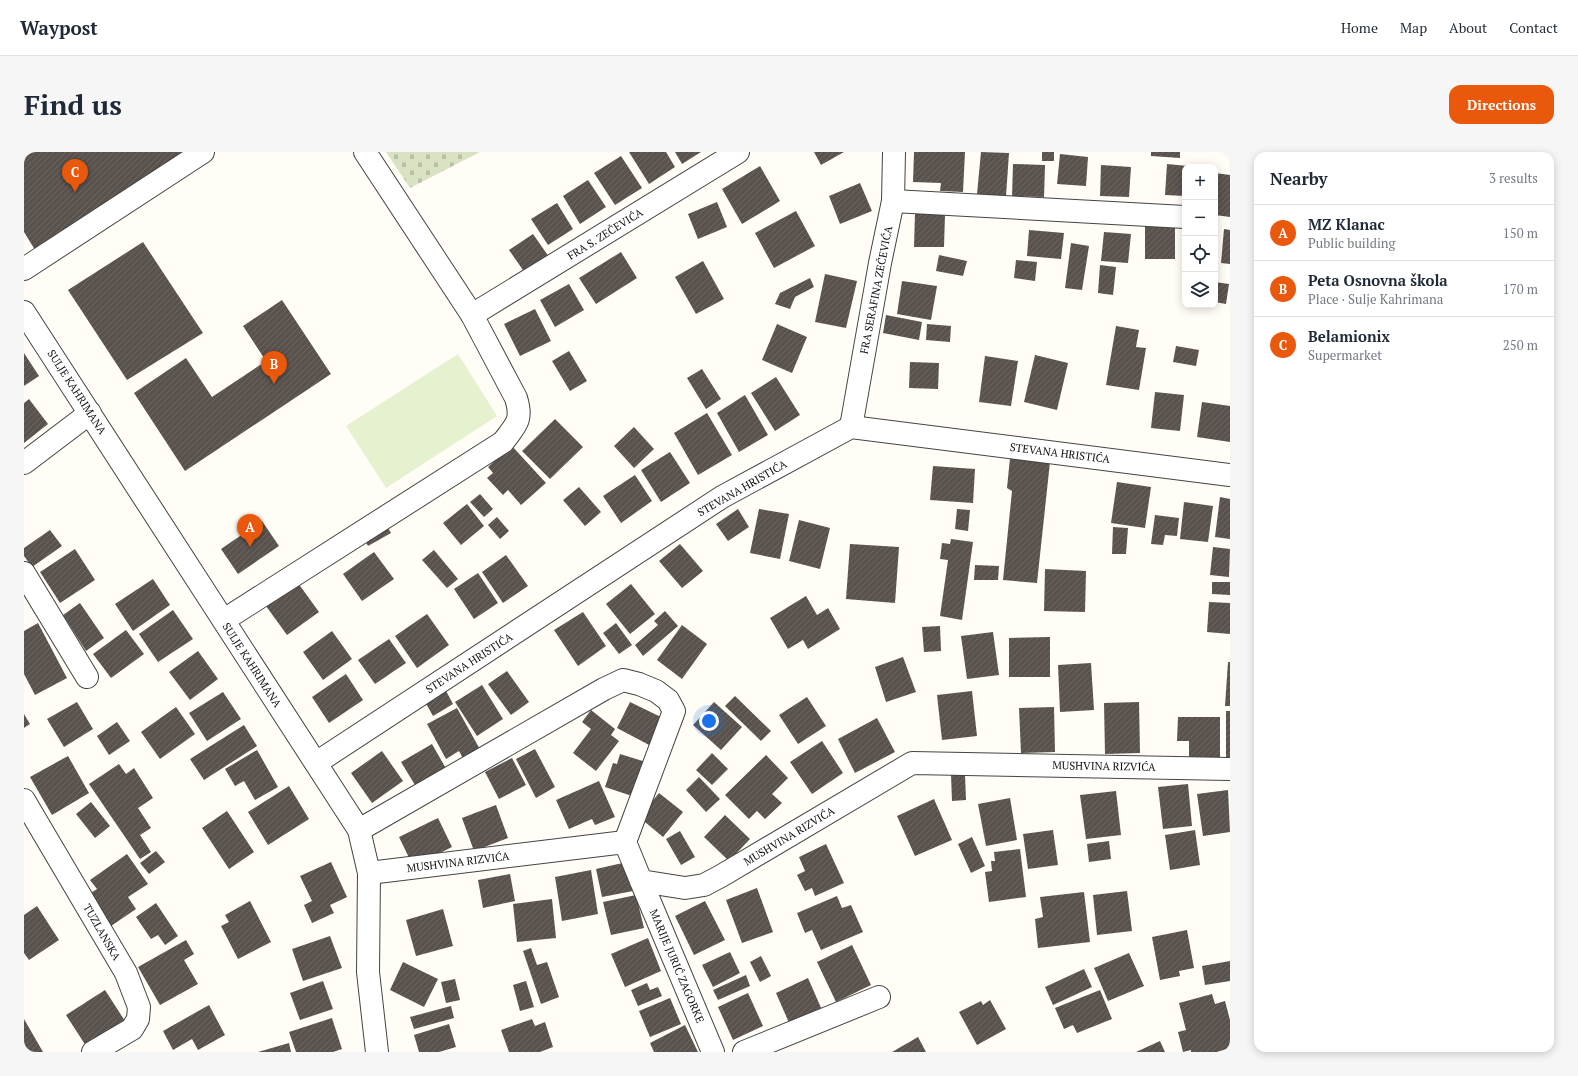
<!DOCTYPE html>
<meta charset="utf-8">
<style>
:root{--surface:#fff;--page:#f6f6f7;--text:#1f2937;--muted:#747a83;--line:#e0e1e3;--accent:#ea580c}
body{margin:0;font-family:"PT Serif",serif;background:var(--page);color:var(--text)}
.controls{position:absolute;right:12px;top:12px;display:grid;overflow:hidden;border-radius:8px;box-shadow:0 2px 10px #0003}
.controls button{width:36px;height:36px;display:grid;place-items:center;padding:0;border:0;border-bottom:1px solid var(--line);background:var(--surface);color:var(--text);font:20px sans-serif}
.you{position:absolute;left:685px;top:569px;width:14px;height:14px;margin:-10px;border:3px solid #fff;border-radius:50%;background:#1a73e8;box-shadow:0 0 0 6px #1a73e833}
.badge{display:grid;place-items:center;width:26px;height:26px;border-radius:50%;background:var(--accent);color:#fff;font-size:13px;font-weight:700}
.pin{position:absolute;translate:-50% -33px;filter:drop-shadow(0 1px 2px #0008)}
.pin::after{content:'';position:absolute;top:21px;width:14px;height:12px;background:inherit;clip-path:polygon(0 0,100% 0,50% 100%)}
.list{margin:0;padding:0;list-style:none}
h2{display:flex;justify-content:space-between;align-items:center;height:52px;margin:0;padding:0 16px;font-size:17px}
h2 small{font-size:13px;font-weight:400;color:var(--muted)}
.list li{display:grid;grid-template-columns:26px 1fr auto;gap:12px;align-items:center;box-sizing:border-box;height:56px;padding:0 16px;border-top:1px solid var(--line)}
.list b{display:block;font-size:15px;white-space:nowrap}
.list p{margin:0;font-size:13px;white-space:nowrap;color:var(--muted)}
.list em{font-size:13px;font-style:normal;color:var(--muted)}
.icon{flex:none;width:22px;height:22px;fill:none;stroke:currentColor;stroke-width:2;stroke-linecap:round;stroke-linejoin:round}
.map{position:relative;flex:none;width:1206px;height:900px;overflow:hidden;border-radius:12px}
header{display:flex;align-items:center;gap:24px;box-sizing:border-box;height:56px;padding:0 20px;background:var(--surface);border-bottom:1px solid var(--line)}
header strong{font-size:19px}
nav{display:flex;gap:22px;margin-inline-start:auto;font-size:14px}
.intro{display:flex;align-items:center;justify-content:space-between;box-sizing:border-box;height:96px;padding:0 24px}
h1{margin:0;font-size:28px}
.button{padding:10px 18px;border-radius:12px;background:var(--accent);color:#fff;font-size:14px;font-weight:700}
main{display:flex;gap:24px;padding:0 24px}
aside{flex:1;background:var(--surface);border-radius:12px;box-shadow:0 2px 10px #0003}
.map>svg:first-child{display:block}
</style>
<header>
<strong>Waypost</strong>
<nav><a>Home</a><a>Map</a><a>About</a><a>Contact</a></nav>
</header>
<div class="intro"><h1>Find us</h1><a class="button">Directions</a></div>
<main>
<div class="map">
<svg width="1206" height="900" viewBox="0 0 1206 900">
<defs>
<pattern id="cemetery-stones" width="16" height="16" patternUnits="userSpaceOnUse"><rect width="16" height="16" fill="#d9e3c4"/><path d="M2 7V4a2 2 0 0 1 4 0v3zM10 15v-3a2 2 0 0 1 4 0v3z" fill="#b9c2a7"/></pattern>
<pattern id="building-hatch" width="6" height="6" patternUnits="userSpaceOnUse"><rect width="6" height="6" fill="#5a524d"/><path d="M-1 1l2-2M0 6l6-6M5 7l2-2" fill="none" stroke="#6d6662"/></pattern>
</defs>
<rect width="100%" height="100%" fill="#fffdf5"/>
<path fill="url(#cemetery-stones)" d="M362 0H456L386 36Z"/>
<path fill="#e6f2cf" d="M434 202 473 264 362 336 322 274Z"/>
<g fill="url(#building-hatch)">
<path d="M0 0H165L11 98 0 80Z"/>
<path d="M605 0H642L651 15 625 32Z"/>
<path d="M651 0H677L658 12Z"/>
<path d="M790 0H820L797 13Z"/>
<path d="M890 0H941L939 40 916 39 917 31 889 30Z"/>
<path d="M957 0 985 1 982 44 953 42Z"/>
<rect x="1018" y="0" width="12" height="9"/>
<path d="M1127 0H1156V6L1127 4Z"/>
<path d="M1036 2 1064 5 1062 34 1033 32Z"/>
<path d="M597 4 618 36 591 53 570 21Z"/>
<path d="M989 12 1021 13 1020 45 988 44Z"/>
<path d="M1143 12 1164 14 1161 15V44L1141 43Z"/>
<path d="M1077 13 1107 15 1105 45 1076 44Z"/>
<path d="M736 14 756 49 718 72 698 37Z"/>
<path d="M1191 21 1206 23V65L1191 63Z"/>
<path d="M564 28 582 55 556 72 539 44Z"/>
<path d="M836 31 848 59 816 72 805 44Z"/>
<path d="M693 50 703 75 674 87 664 62Z"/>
<path d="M533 51 549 77 524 93 507 67Z"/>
<path d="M772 59 791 94 750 116 731 81Z"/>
<path d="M891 61 921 62 920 95H890Z"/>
<rect x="1121" y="74" width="30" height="33"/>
<path d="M1200 77 1206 78V112L1197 111Z"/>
<path d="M1005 78 1040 81 1037 107 1003 104Z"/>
<path d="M1080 80 1107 82 1104 111 1077 109Z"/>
<path d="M509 82 525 105 501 121 485 98Z"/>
<path d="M119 90 179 181 103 228 44 138Z"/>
<path d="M1047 91 1065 94 1058 138 1041 136Z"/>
<path d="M597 100 613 126 572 152 555 126Z"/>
<path d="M915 103 943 109 939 124 912 119Z"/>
<path d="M992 108 1013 110 1011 129 990 126Z"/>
<path d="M679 109 700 147 672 162 651 125Z"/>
<path d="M1076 113 1092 115 1089 143 1074 141Z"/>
<path d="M801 122 833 129 822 176 791 170Z"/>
<path d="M786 126 790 135 771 145 766 157 751 152 756 141Z"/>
<path d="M878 129 913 134 907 168 873 162Z"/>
<path d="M1191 130 1205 132 1202 152 1191 150Z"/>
<path d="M545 132 560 158 531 175 516 148Z"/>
<path d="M258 148 307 222 161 319 110 241 162 206 188 245 242 209 219 174Z"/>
<path d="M511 157 527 189 496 204 480 172Z"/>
<path d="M862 163 898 170 895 188 859 181Z"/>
<path d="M753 172 783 185 768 221 738 208Z"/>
<path d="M903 172 927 174 926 190 902 188Z"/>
<path d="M1092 174 1115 178 1112 195 1122 196 1115 238 1082 233Z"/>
<path d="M1152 194 1175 198 1172 214 1149 210Z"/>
<path d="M545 199 563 229 546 239 528 209Z"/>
<path d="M0 201 15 224 0 234Z"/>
<path d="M1011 203 1044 211 1033 258 1000 250Z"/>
<path d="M961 204 994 209 987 254 955 250Z"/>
<path d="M886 210 915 211 914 237 885 236Z"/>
<path d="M678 217 697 247 682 257 663 226Z"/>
<path d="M752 225 776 263 751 279 727 241Z"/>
<path d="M1131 240 1160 243 1156 279 1127 276Z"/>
<path d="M721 243 744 283 715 300 693 261Z"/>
<path d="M5 247 24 272 0 291V251Z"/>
<path d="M1178 250 1206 254V290L1173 285Z"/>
<path d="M683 261 708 303 674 323 650 281Z"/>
<path d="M531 267 559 295 526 327 498 299Z"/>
<path d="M610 275 630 297 610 316 590 294Z"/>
<path d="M487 293 522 331 497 353 484 338 479 343 463 326 469 321 464 315Z"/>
<path d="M646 300 666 331 637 350 617 318Z"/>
<path d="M986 306 1026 310 1013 431 979 428 988 339 983 336Z"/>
<path d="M909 314 951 317 949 351 906 348Z"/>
<path d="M611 323 628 349 597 371 579 344Z"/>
<path d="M1093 330 1127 335 1121 376 1087 371Z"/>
<path d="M555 335 577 360 561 374 539 348Z"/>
<path d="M456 342 469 357 460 365 446 350Z"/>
<path d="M1196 345 1206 347V387L1191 385Z"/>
<path d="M1160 350 1189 354 1184 390 1156 387Z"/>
<path d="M443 352 460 374 437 393 419 371Z"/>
<path d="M714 357 725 375 704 389 692 372Z"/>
<path d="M735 357 765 362 756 407 726 401Z"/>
<path d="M933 357 946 358 944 379 931 377Z"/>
<path d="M1131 363 1155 366 1153 384 1141 383 1139 393 1127 392Z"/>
<path d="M473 365 485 379 476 387 464 373Z"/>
<path d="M775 368 806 376 796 417 765 409Z"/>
<path d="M238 369 255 394 214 422 197 397Z"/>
<path d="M360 369 367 381 344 394 337 382Z"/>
<path d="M1089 375 1104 376 1102 402H1088Z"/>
<path d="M26 378 38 394 8 415 0 404V396Z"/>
<path d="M927 387 949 390 938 468 916 464 924 408 916 407 918 391 926 392Z"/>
<path d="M656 392 679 419 658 436 635 409Z"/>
<path d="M826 392 875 395 871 451 822 447Z"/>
<path d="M1189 395 1206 397 1205 425 1186 423Z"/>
<path d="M51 397 71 428 36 451 16 420Z"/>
<path d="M410 398 434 427 423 436 398 408Z"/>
<path d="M350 400 370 427 338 449 319 422Z"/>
<path d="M482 403 504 434 479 451 458 420Z"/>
<path d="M951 413 975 414 974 428H950Z"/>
<path d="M1021 417 1062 419 1061 460 1020 459Z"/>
<path d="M454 421 474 451 450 467 430 437Z"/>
<path d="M129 427 146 453 109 479 91 452Z"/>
<path d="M1188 430H1206V443L1188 442Z"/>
<path d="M274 431 295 460 263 483 242 454Z"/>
<path d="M607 432 631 462 606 482 582 452Z"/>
<path d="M782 444 793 463 804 456 816 477 784 497 779 488 764 497 746 466Z"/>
<path d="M1185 450 1206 451V482L1183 480Z"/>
<path d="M56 451 80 486 62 499 39 463Z"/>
<path d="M149 458 169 487 134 510 115 482Z"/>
<path d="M641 459 654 474 619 504 611 493 634 473 630 469Z"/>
<path d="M559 460 582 494 554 514 530 478Z"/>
<path d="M403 462 425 493 393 516 371 484Z"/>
<path d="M14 471 43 526 11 543 0 522V479Z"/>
<path d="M592 471 608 493 595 502 579 481Z"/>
<path d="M658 473 683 492 658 527 633 508Z"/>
<path d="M916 474 917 499 900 500 898 475Z"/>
<path d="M102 478 120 502 87 526 69 502Z"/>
<path d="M308 479 328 507 299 528 279 500Z"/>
<path d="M969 480 975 523 943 527 937 484Z"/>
<path d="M1026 485V525H985V486Z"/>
<path d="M365 487 382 511 351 532 334 508Z"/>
<path d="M174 499 194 527 166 548 145 520Z"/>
<path d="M879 505 892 540 862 550 851 515Z"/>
<path d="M1204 510H1206V554H1201Z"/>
<path d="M1067 511 1070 558 1036 560 1034 513Z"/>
<path d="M483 519 505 550 487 563 464 532Z"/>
<path d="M322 522 339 548 305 571 288 545Z"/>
<path d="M458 533 479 567 453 584 431 550Z"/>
<path d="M421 537 429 552 409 564 400 548Z"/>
<path d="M948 539 953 584 918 588 913 543Z"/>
<path d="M199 540 217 567 183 589 165 561Z"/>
<path d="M711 544 747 579 737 589 701 554Z"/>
<path d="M783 545 802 574 774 592 755 563Z"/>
<path d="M53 550 69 577 40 595 23 567Z"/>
<path d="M606 550 641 567 627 594 593 576Z"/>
<path d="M690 550 718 575 697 598 669 573Z"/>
<path d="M1115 550 1116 601 1081 602 1080 551Z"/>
<path d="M152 555 171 582 136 607 117 580Z"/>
<path d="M1030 555 1031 600 997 601 995 556Z"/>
<path d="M433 556 458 601 441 610 435 599 422 607 403 572Z"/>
<path d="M567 558 591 577 587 583 595 589 572 619 549 601 567 577 558 570Z"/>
<rect x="1202" y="559" width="4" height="47"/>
<path d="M0 562 6 572 0 576Z"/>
<path d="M1154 565H1196V605H1165V589H1153Z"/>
<path d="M853 566 871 600 831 621 814 587Z"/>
<path d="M93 570 106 589 85 603 73 584Z"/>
<path d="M220 573 233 594 180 628 166 607Z"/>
<path d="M798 589 819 621 788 642 766 610Z"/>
<path d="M408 592 424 620 394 638 377 610Z"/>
<path d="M511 597 531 635 512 646 492 607Z"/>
<path d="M233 598 254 635 231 648 220 629 211 634 201 617Z"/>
<path d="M358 599 379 629 348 651 327 621Z"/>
<path d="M688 601 704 617 688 633 672 618Z"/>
<path d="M596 602 622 610 611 645 581 635 589 611 593 612Z"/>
<path d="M742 603 764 626 748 642 758 651 741 667 733 659 725 667 701 643Z"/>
<path d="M44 604 65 641 28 663 6 625Z"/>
<path d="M488 606 502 633 475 647 461 620Z"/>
<path d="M95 612 102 622 110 616 129 646 114 656 127 676 116 683 127 700 116 707 65 632Z"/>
<path d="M941 622 942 648 928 649 927 623Z"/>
<path d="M675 625 696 647 682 660 662 638Z"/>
<path d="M575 629 591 665 571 673 568 667 545 677 532 648Z"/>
<path d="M1164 632 1168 674 1139 677 1134 635Z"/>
<path d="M265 634 285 667 244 693 224 660Z"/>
<path d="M1204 638 1206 680 1179 684 1173 642Z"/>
<path d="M1092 639 1097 683 1062 687 1056 643Z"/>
<path d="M635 641 659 660 639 685 615 665Z"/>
<path d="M986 646 993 688 962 694 954 652Z"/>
<path d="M910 647 928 688 891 704 873 664Z"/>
<path d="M67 650 86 674 71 686 52 662Z"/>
<path d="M472 653 484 686 450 699 438 666Z"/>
<path d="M203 659 230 700 205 717 178 676Z"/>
<path d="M701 663 726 687 705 709 680 685Z"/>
<path d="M414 666 428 695 389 714 375 685Z"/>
<path d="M1029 678 1034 713 1004 717 999 682Z"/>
<path d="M1171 678 1176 713 1146 718 1141 683Z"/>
<path d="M656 679 671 705 657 713 642 687Z"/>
<path d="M948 685 961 714 947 721 934 692Z"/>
<path d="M1085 689 1087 707 1065 710 1063 692Z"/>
<path d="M802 692 820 731 791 744 788 736 781 739 773 723 781 719 775 705Z"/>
<path d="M996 697 1002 745 965 750 961 720 968 719 967 709H971L970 700Z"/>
<path d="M132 699 141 710 125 722 116 711Z"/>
<path d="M103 702 124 732 104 745 112 757 87 774 65 742 73 737 66 728Z"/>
<path d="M307 710 323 745 306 753 310 761 288 771 280 753 288 749 276 724Z"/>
<path d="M603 710 609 739 578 745 572 717Z"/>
<path d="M567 718 574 762 538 769 531 725Z"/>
<path d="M486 722 491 749 459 756 454 728Z"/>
<path d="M733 736 749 780 718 791 702 748Z"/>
<path d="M1103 739 1108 779 1073 783 1069 743Z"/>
<path d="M1060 740 1066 790 1014 796 1011 767 1019 765 1016 745Z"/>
<path d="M612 743 620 776 587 783 579 750Z"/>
<path d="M813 744 818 756 827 753 839 780 797 798 788 778 781 781 773 761Z"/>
<path d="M528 747 532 786 493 790 489 752Z"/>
<path d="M226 749 247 790 214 807 197 774 205 770 201 763Z"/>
<path d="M681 749 701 788 670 803 651 764Z"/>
<path d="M132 751 154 784 141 793 134 783 127 787 112 765Z"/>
<path d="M13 754 35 788 5 808 0 801V763Z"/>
<path d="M419 757 429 794 392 804 382 768Z"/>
<path d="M1163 778 1170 816 1155 819 1156 824 1136 828 1128 785Z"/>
<path d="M306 784 318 816 279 829 268 797Z"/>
<path d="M624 786 637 819 601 835 587 802Z"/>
<path d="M162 788 170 802 160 808 174 832 136 853 114 815Z"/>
<path d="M828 793 847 833 812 850 793 810Z"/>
<path d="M507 796 513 813 523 810 535 845 517 852 499 799Z"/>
<path d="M706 800 716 821 689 835 678 813Z"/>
<path d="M1105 801 1120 834 1084 849 1070 816Z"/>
<path d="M737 804 747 824 736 830 726 810Z"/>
<path d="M1206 809V829L1181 833 1178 814Z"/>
<path d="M379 810 414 827 400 855 366 838Z"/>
<path d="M1060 817 1068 835 1029 853 1021 835Z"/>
<path d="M722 823 726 834 694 848 689 838Z"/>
<path d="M784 826 798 858 766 873 752 841Z"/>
<path d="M431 827 436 848 422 851 417 830Z"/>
<path d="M299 829 309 857 276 868 266 841Z"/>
<path d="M502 829 510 855 496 859 489 833Z"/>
<path d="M623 831 626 838 634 835 638 844 614 854 607 838Z"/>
<path d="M81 838 101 869 62 894 42 863Z"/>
<path d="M1076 838 1088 867 1053 881 1049 873 1040 877 1031 856Z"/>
<path d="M724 841 739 874 709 888 694 855Z"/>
<path d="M1188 842 1191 852 1201 849 1206 868V896L1193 900H1167V898L1159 900 1154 880 1162 878 1155 851Z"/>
<path d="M646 846 657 872 626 885 615 859Z"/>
<path d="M966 848 982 877 953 893 935 860 957 849 959 853Z"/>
<path d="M185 853 201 883 174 898 168 887 149 898 139 879Z"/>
<path d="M427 854 430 866 390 877 386 865Z"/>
<path d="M308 866 318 897 309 900H272L265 880Z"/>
<path d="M0 867 19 900H0Z"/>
<path d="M508 867 511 874 521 870 529 895 516 900H485L477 878Z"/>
<path d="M425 872 432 895 415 900H395L390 883Z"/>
<path d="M661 873 674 900H630L626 891Z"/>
<path d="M894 885 902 900H868Z"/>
<path d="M1136 889 1141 900H1112Z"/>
<path d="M265 891 267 900H234Z"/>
</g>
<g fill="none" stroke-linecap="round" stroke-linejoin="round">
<g stroke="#444" stroke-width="24">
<g id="minor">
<path d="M869 49 1161 65"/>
<path d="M0 117 179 0"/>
<path d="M0 160 335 678 345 721 344 820 353 900"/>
<path d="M448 163 714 0"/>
<path d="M827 275 856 111 869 49 870 0"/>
<path d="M0 311 66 261"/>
<path d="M0 421 63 525"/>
<path d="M200 468 479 290C492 273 499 268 492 246L448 163 341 0"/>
<path d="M292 611 698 345 827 275 1206 323"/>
<path d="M0 648 102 821 115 855 114 867 108 877 69 900"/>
<path d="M335 678 580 537 599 528 615 532 632 539 644 548 650 559 601 690"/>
<path d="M345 721 601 690 617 729 661 736 680 733 697 724 888 611 1206 617"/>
<path d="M617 729 689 900"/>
<path d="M720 900 855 845"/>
</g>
</g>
<use href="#minor" stroke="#fff" stroke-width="22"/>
</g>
<g text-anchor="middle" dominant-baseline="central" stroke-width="4" stroke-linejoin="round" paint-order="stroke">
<g font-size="11" fill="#111" stroke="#fff">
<text transform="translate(581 82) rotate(-32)">FRA S. ZEČEVIĆA</text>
<text transform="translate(852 138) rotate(-79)">FRA SERAFINA ZEČEVIĆA</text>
<text transform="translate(53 240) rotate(57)">SULJE KAHRIMANA</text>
<text transform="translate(1036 301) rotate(7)">STEVANA HRISTIĆA</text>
<text transform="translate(718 336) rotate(-30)">STEVANA HRISTIĆA</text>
<text transform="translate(445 511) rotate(-33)">STEVANA HRISTIĆA</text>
<text transform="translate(228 513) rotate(57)">SULJE KAHRIMANA</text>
<text transform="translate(1080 614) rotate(1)">MUSHVINA RIZVIĆA</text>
<text transform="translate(765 684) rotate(-31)">MUSHVINA RIZVIĆA</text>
<text transform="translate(434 710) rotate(-7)">MUSHVINA RIZVIĆA</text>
<text transform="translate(78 780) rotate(60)">TUZLANSKA</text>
<text transform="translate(653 814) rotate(67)">MARIJE JURIĆ ZAGORKE</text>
</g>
</g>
</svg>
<div class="controls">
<button>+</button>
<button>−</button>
<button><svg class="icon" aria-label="locate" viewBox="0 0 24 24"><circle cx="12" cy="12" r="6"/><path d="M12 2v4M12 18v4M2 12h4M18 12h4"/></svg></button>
<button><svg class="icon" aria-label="layers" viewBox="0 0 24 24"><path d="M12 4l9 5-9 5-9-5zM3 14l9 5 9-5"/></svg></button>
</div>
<div class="you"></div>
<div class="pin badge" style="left:226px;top:395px">A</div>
<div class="pin badge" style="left:250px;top:232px">B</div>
<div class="pin badge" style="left:51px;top:40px">C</div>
</div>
<aside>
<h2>Nearby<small>3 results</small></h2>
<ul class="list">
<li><span class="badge">A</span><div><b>MZ Klanac</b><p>Public building</p></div><em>150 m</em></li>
<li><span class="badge">B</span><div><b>Peta Osnovna škola</b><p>Place · Sulje Kahrimana</p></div><em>170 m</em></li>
<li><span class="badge">C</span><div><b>Belamionix</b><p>Supermarket</p></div><em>250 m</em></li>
</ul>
</aside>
</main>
